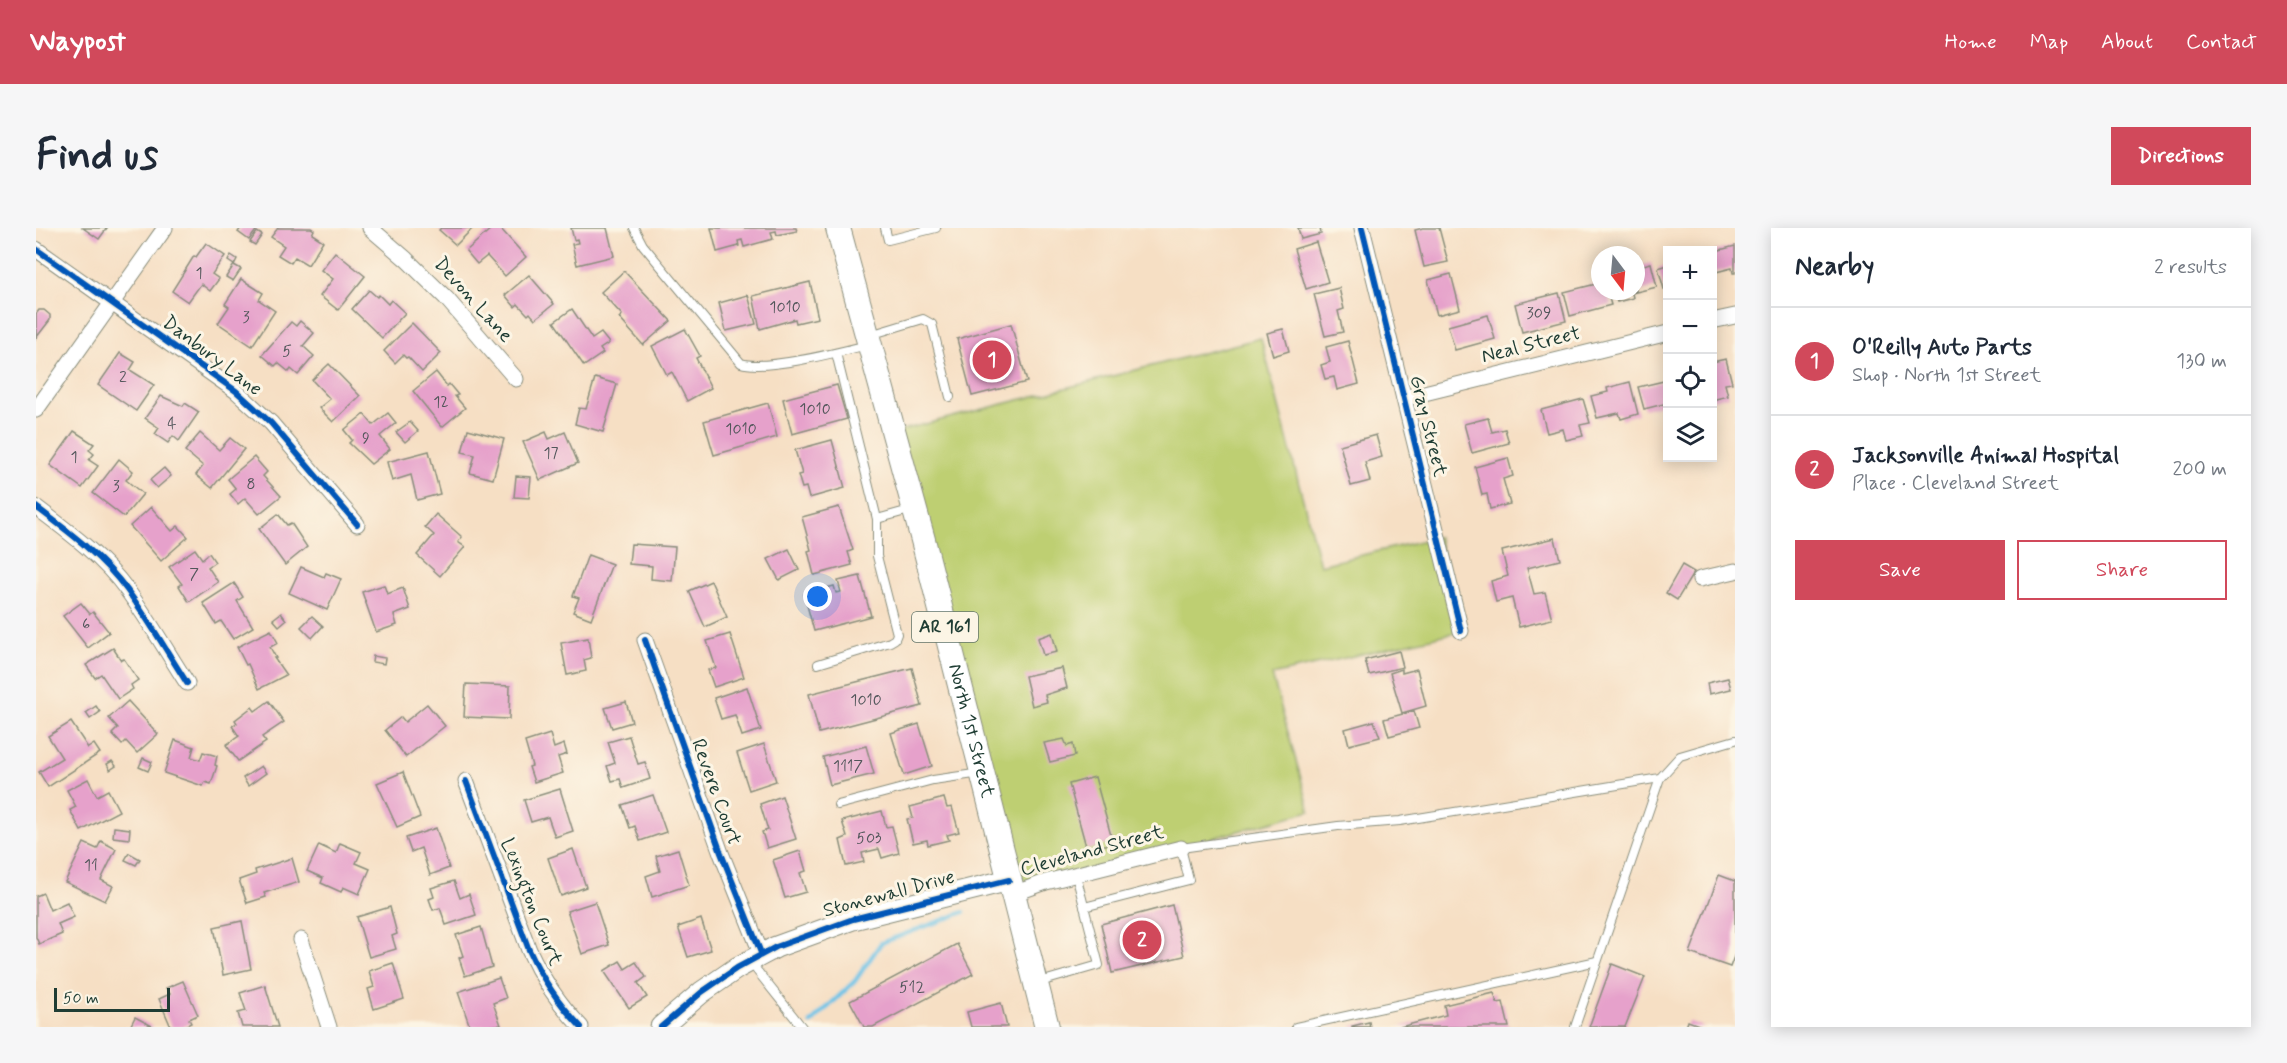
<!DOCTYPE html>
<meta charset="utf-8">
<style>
:root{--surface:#fff;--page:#f6f6f7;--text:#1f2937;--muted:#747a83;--line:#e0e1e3;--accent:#d1495b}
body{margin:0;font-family:Mynerve,sans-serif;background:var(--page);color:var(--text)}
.controls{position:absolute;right:18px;top:18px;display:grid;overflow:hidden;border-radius:0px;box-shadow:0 3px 15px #0003}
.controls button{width:54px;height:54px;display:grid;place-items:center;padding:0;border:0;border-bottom:2px solid var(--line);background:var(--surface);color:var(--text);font:30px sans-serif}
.compass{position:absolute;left:1555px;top:18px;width:54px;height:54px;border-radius:50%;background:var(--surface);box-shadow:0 3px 15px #0003;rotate:164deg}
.scale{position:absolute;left:18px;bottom:15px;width:116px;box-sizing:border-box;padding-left:6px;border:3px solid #1f3d34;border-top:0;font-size:16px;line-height:21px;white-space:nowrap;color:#1f3d34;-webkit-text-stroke:4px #fcf5e5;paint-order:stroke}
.you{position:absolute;left:782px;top:369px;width:21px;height:21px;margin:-15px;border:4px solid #fff;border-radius:50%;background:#1a73e8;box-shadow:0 0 0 9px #1a73e833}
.badge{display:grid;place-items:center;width:39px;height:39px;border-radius:50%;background:var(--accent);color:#fff;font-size:20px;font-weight:700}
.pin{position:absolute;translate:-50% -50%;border:3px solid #fff;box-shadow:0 2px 6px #0006}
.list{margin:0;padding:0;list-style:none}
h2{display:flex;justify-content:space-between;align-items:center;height:78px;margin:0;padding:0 24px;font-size:26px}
h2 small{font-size:20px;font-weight:400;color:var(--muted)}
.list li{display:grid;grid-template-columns:39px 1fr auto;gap:18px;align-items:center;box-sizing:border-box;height:108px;padding:0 24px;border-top:2px solid var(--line)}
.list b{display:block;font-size:22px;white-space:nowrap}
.list p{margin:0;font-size:20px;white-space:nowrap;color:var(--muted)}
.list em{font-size:20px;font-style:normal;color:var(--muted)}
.actions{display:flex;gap:12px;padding:18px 24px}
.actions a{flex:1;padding:14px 0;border:2px solid var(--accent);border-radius:0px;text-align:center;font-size:21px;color:var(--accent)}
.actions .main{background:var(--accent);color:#fff}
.icon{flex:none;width:33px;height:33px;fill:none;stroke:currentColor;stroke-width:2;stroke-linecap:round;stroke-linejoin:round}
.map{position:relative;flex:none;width:1699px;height:799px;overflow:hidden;border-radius:0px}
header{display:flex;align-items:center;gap:36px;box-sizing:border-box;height:84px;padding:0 30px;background:var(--accent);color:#fff}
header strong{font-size:28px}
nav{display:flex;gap:33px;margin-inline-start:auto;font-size:21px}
.intro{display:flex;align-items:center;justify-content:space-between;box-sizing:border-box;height:144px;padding:0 36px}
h1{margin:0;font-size:42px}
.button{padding:15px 27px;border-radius:0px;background:var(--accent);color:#fff;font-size:21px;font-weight:700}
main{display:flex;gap:36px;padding:0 36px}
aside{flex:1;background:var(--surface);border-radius:0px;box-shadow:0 3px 15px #0003}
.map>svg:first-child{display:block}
</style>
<header>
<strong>Waypost</strong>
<nav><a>Home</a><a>Map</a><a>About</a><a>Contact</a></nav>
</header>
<div class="intro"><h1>Find us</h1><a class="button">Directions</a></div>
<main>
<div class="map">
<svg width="1699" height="799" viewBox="0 0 1699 799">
<rect width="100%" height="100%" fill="#fcf5e5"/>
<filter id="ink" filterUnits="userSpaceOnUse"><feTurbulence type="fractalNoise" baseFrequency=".0167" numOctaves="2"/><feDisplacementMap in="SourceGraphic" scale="12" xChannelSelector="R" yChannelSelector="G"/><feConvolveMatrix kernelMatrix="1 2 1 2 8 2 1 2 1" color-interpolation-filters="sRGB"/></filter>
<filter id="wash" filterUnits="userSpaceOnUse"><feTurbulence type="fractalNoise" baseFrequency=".008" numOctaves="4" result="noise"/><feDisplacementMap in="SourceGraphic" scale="24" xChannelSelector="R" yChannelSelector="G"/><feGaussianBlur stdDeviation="1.35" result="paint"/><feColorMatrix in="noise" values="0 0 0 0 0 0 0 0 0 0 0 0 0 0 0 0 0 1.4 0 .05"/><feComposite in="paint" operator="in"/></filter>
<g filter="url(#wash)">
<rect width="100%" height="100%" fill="#f6dfc4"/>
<path fill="#becf72" stroke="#6e8653" stroke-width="1.5" d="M1225 110 1284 337 1402 309 1425 403 1236 447 1274 583 977 666 858 204Z"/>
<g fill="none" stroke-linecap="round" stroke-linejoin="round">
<path stroke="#6ac2e7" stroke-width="4.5" d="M775 795 819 753 845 715 928 684"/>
</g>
<g id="blocks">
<g fill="#e6a1cb">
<path d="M47 0H71L63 11Z"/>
<path d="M205 0H222L213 12 202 4Z"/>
<path d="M242 0H275L278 2 276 6 287 13 272 37 259 29 255 35 242 27 248 18 235 9Z"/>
<path d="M405 0H437L420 17 403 2Z"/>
<path d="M456 0H464L490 29 469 48 451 28 441 36 430 23Z"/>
<path d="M535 0H571L578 28 541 37 536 16 542 15 541 11 538 12Z"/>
<path d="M675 0H760L761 3 741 7 740 3 735 4 737 11 708 19 706 12 702 13 703 18 681 24Z"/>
<path d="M1262 0H1284L1285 6 1265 11Z"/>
<path d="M1387 0H1403L1412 34 1388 39 1379 2Z"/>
<path d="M221 4 226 7 219 17 214 14Z"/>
<path d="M1280 14 1292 54 1270 61 1258 21Z"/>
<path d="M170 15 189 28 176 46 183 51 174 63 165 56 152 74 136 63 158 28 160 29Z"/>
<path d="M1699 18V45H1697L1696 40 1676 45V24Z"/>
<path d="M299 24 329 48 302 82 284 68 297 51 285 42Z"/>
<path d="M195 27 201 31 198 37 192 33Z"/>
<path d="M1615 35 1621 59 1596 65 1597 70 1581 74 1578 63H1600V39Z"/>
<path d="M198 37 205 41 197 53 190 49Z"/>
<path d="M1632 37V60L1628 61 1622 40Z"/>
<path d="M588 43 635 93 607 117 583 90 586 87 565 64Z"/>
<path d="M1415 46 1424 81 1401 87 1392 52Z"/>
<path d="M493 47 518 76 499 91 494 85 492 87 482 76 479 79 469 67Z"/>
<path d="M205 51 227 65 223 72 239 83 216 118 182 95 193 79 189 76Z"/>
<path d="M774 54 782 90 760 95 759 91 724 101 717 68Z"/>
<path d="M1564 55V63H1571L1575 77 1534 88 1528 64Z"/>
<path d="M1303 60 1308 81 1302 83 1307 104 1289 108 1278 66Z"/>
<path d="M333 62 341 69 343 67 352 76 355 72 369 85 346 110 316 81Z"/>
<path d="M1523 65 1530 93 1486 104 1479 76Z"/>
<path d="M712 67 720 96 690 103 683 75Z"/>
<path d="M536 81 556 111 565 105 573 115 564 121 567 125 548 138 518 94Z"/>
<path d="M3 82H8L14 87V92L0 110V86Z"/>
<path d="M1452 87 1459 111 1419 122 1412 98Z"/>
<path d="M264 93 278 105 267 118 278 128 262 147 255 141 253 144 242 135 239 138 226 127 255 94 260 98Z"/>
<path d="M376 95 405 125 386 144 372 129 370 130 367 127 359 135 348 123Z"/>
<path d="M975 96 991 154 936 168 921 111Z"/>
<path d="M649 101 664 128 660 130 675 160 651 173 636 144 631 147 616 118Z"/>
<path d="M1247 101 1253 123 1237 128 1231 105Z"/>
<path d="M1312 113 1323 156 1301 162 1298 149 1289 151 1285 137 1294 134 1290 119Z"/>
<path d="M84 125 99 134 94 142 118 157 100 183 62 157Z"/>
<path d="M1690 131 1696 155 1689 156 1692 168 1676 172V134Z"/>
<path d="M293 136 324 168 297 194 283 180 294 171 276 152Z"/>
<path d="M400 144 411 158 413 156 422 167 419 168 429 180 406 199 377 163Z"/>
<path d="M559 150 581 156 567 204 539 196 543 180 550 181Z"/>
<path d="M1632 152V175L1608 181 1602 159Z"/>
<path d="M1594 154 1602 186 1585 191 1583 185 1561 190 1555 168 1572 164 1571 160Z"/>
<path d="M801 157 811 191 756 206 747 171Z"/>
<path d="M125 168 147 178 149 175 163 184 143 213 137 208 132 215 119 206 123 200 109 190Z"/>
<path d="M1547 171 1554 195 1544 197 1547 208 1530 212 1527 201 1511 205 1505 182Z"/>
<path d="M732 175 741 209 678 227 668 193Z"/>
<path d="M352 185 360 195 344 208 354 221 335 236 313 215 316 212 308 202 328 186 337 197Z"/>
<path d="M1452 190 1456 204 1469 201 1473 215 1436 225 1428 196Z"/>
<path d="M374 194 382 203 369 214 360 204Z"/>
<path d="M432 201 468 211 457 251 434 245 439 227 426 224Z"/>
<path d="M38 203 58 216 53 222 58 226 53 232 62 238 46 260 14 237Z"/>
<path d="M510 204 513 211 529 204 542 235 504 252 487 214Z"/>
<path d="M164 205 183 222 194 210 208 221 176 260 160 247 167 238 149 223Z"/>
<path d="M1340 207 1346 229 1329 234 1334 253 1315 258 1304 217Z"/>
<path d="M796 212 809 260 773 270 770 259 766 260 762 247 766 246 759 222Z"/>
<path d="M393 223 404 266 381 272 375 247 356 253 351 234Z"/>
<path d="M218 229 231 244 227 248 245 268 223 286 209 270 202 276 194 266 200 261 192 251Z"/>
<path d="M1472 230 1477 248 1467 251 1474 276 1454 281 1451 266 1446 267 1439 239Z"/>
<path d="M83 231 97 243 90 252 107 266 88 289 57 265Z"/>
<path d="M128 240 135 248 121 260 114 252Z"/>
<path d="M480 248 495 249 493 270 478 269Z"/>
<path d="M115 279 136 303 142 298 152 309 125 333 94 298Z"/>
<path d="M803 279 817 322 812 324 816 337 778 347 772 323 775 322 766 289Z"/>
<path d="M242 286 251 297 255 295 271 319 249 337 223 301Z"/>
<path d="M400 286 426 309 422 314 429 319 404 348 381 327 398 307 389 299Z"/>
<path d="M1519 310 1524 332 1491 340 1498 366 1509 364 1516 391 1483 399 1476 370 1460 374 1455 353 1472 348 1466 323Z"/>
<path d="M595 316 639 319 636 353 615 351 616 338 593 336Z"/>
<path d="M159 321 166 331 173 325 179 334 172 339 182 354 153 374 143 358 146 356 133 339Z"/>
<path d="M753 321 763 342 743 352 732 331Z"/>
<path d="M552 327 576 336 555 391 537 384 543 370 537 368Z"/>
<path d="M1646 337 1658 344 1641 372 1630 365Z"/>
<path d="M265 339 288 349 290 345 305 351 291 382 253 365Z"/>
<path d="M824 348 835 388 778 403 768 366 798 358 800 365 805 364 802 353Z"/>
<path d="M675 353 691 389 669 399 653 363Z"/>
<path d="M198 355 207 369 201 373 217 399 197 411 185 393 180 396 167 375Z"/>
<path d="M348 357 351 366 367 360 374 381 358 387 361 397 340 404 326 364Z"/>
<path d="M45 375 54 386 57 384 73 404 52 420 27 388Z"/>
<path d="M245 385 250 392 243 398 237 391Z"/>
<path d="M276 388 287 398 276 410 265 399Z"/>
<path d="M235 402 242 415 234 419 240 430H238L250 447 223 461 212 436 210 437 201 419Z"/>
<path d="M1016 405 1021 424 1007 427 1002 410Z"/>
<path d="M694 406 708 449 678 459 672 442 680 440 671 413Z"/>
<path d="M552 410 555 430 548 432 550 443 531 447 525 415Z"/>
<path d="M77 420 85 432 88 431 102 452 95 457 97 461 82 471 65 446 59 450 50 437Z"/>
<path d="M1363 423 1367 439 1333 447 1329 432Z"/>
<path d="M337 428 349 430 348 436 336 434Z"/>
<path d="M876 440 886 478 783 505 773 466Z"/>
<path d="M1026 440 1031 460 1009 467 1011 474 996 478 989 448Z"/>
<path d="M1366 441V445L1381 441 1390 478 1366 485 1354 445Z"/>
<path d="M1692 450 1695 461 1673 466 1671 455Z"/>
<path d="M430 456 474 458 473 491 428 489Z"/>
<path d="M711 459 725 502 706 508 699 487 685 491 678 470Z"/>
<path d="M92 473 122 506 101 525 90 513 86 517 76 506 82 500 73 490Z"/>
<path d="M233 473 248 494 226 509 230 514 202 533 190 517 203 508 196 498 201 495 199 492 216 479 219 483Z"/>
<path d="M590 474 596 494 576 500 569 480Z"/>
<path d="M391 476 409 498 370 529 349 502 365 489 369 494Z"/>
<path d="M60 478 64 484 54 491 50 485Z"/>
<path d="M1378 483 1383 500 1353 508 1348 491Z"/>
<path d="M1338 493 1344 509 1313 517 1309 501Z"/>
<path d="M35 494 52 520 58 516 64 525 12 559 3 544 26 530 12 508Z"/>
<path d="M883 496 896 538 868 547 855 505Z"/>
<path d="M514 506 518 520 528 516 531 526 522 529 527 545 498 554 493 539 496 538 489 514Z"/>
<path d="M593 508 602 536 609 534 614 551 587 560 584 551 576 553 571 538 579 535 572 514Z"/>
<path d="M1028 511 1031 518 1037 516 1039 528 1014 534 1008 515Z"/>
<path d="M139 512 158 519 155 529 164 532 167 524 181 528 179 537 181 538 175 556 169 554 167 558 128 545Z"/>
<path d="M728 516 740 553 713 562 701 525Z"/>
<path d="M830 518 838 546 794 557 787 529Z"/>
<path d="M107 530 116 534 112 543 103 539Z"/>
<path d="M76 533 80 538 74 542 71 536Z"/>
<path d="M225 538 230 545 212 558 207 550Z"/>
<path d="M367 544 384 589 361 599 341 555Z"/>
<path d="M1059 549 1077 615 1051 622 1033 556Z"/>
<path d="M52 551 61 568 72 562 83 583 45 603 34 582 40 579 31 562Z"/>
<path d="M524 561 537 603 519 609 512 589 495 594 488 572Z"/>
<path d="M617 567 630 604 604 613 599 598 594 600 586 577Z"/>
<path d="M746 568 760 611 731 620 726 604 732 602 724 576Z"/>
<path d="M908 570 911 580 916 579 923 604 911 607 913 612 892 617 891 612 877 615 871 591 877 590 874 579Z"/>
<path d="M846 583 850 599 856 598 863 625 846 630 843 621 826 625 828 634 810 638 804 612 811 609 806 593Z"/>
<path d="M78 599 94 601 93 611 77 609Z"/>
<path d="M400 600 413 640 394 647 385 620 375 624 370 610Z"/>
<path d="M65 613 80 621 65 652 77 658 69 673 29 654 48 615 61 621Z"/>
<path d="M304 615 325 624 320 635 334 641 323 666 307 659 305 664 285 655 287 650 271 643 283 617 300 625Z"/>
<path d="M537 621 550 659 525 668 512 630Z"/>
<path d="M642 621 653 657 616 669 610 648 624 643 620 628Z"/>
<path d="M764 623 770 643 764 645 770 664 749 670 737 632Z"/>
<path d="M93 625 104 631 100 637 89 632Z"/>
<path d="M256 630 263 654 228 665 230 669 211 675 203 652 220 646 219 642Z"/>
<path d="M1683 647 1699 653V726L1694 739 1654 725Z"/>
<path d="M418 653 424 670 433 666 440 687 410 697 404 680 397 682 393 671 398 669 395 660Z"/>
<path d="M7 665 14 682 31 674 38 689 22 696 26 706 3 716 0 709V668Z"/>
<path d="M559 674 573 717 546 726 531 683Z"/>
<path d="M1136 677 1148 728 1076 745 1065 696Z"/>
<path d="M354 679 361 706 356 708 360 721 333 729 321 689Z"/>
<path d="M665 691 675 722 652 729 642 699Z"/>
<path d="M206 693 215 741 187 747 178 699Z"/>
<path d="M445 699 456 739 429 748 423 730 427 728 420 707Z"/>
<path d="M921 716 937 746 837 799H828L814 773Z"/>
<path d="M584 733 589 741 600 734 610 749 602 755 611 769 593 780 568 743Z"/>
<path d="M357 735 368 771 338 781 332 761 338 759 333 743Z"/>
<path d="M1576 736 1609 749 1589 799H1553Z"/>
<path d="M463 750 470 770 457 775 465 797 434 799 422 764Z"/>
<path d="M147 753 162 787 153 791 155 795 147 799H135L123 771 134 766 130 760Z"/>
<path d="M229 757 242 799H206L202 785 210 783 204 765Z"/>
<path d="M1458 765 1461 775 1467 774 1473 799H1364L1410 787 1408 777Z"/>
<path d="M965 775 971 799H935L931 784Z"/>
<path d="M99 789 118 799H94Z"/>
<path d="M1652 793 1668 799H1650Z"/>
<path d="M1333 794 1334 799H1316V798Z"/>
</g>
</g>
</g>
<g filter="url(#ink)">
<use href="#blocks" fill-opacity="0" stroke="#8a8e7c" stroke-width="1.5"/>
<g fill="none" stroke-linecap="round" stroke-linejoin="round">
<g stroke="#8a8e7c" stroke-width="10">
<g id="lane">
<path d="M598 0 607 17 705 135C730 143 803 124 831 117"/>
<path d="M849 0 852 12 900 0"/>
<path d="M834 107 887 91 896 96 914 169"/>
<path d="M841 291 877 281"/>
<path d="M782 436 854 414 859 411 861 406 841 328V291L800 125"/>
<path d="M802 577 897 552 945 545"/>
<path d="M1048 679 1153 652 1145 620 1302 598 1364 593 1624 550"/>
<path d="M714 734 766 799"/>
<path d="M1004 754 1063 737 1040 647"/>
<path d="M1260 799 1561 733"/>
<path d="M1539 799 1624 550 1644 528 1699 512"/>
</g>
</g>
<g stroke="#8a8e7c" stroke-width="17">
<g id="street">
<path d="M334 0 370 31 410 70 480 151"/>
<path d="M1326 0 1425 403"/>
<path d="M0 21 200 163 235 195 321 296"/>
<path d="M1676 93 1699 88"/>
<path d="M1368 170 1632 105"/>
<path d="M0 182 129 0"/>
<path d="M0 279C33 304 67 329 91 362 113 392 131 424 151 455"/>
<path d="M1664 351 1699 343"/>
<path d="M609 412 685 625 725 725"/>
<path d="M430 553 493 722C506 751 523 776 545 799"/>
<path d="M977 666 1010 654 1145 620"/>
<path d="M265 712 293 799"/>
</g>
</g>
<g stroke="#8a8e7c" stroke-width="23">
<path id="secondary" d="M625 799 666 764 701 740 740 719 817 691 973 652"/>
</g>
<g stroke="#8a8e7c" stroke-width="26">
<g id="primary">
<path id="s1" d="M802 0 887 312 1011 799"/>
</g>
</g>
<use href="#lane" stroke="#fff" stroke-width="8"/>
<use href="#street" stroke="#fff" stroke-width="15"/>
<use href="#secondary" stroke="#fff" stroke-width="21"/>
<use href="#primary" stroke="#fff" stroke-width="24"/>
<g stroke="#fcf5e5" stroke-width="10">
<g id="cycleway">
<path d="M1326 0 1425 403"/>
<path d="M0 21 200 163 235 195 321 296"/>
<path d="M0 279C33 304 67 329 91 362 113 392 131 424 151 455"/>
<path d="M609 412 685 625 725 725"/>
<path d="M430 553 493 722C506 751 523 776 545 799"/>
<path d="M625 799 666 764 701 740 740 719 817 691 973 652"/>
</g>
</g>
<use href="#cycleway" stroke="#0057b8" stroke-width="6"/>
</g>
</g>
<g text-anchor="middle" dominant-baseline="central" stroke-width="6" stroke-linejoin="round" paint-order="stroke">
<g font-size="16" fill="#51565a">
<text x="163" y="45">1</text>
<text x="749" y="79">1010</text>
<text x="1503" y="85">309</text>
<text x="210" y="89">3</text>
<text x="251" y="123">5</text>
<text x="87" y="149">2</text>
<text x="405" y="174">12</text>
<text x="779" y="181">1010</text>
<text x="136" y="195">4</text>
<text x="705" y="201">1010</text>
<text x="330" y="210">9</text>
<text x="515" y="225">17</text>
<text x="38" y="229">1</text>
<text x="215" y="256">8</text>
<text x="80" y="258">3</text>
<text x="158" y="346">7</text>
<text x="50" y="396">6</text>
<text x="830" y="472">1010</text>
<text x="812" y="538">1117</text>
<text x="833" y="610">503</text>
<text x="55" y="637">11</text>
<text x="876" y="759">512</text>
</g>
<rect fill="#fcf5e5" stroke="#617469" stroke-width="1.5" x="876" y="384" width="66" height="30" rx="4.5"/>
<g font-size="18" font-weight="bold" fill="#1f3d34">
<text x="909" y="399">AR 161</text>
</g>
<g font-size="20" fill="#1f3d34" stroke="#fcf5e5">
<text transform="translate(437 72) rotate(48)">Devon Lane</text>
<text transform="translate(1495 117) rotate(-14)">Neal Street</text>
<text transform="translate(176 128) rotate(37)">Danbury Lane</text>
<text transform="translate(1392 198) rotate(76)">Gray Street</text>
<text stroke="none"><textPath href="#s1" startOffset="520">North 1st Street</textPath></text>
<text transform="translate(680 564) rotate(70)">Revere Court</text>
<text transform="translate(1056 623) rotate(-15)">Cleveland Street</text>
<text transform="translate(853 666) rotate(-15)">Stonewall Drive</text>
<text transform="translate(495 674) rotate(68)">Lexington Court</text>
</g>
</g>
</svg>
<div class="controls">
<button>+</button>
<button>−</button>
<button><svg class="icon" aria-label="locate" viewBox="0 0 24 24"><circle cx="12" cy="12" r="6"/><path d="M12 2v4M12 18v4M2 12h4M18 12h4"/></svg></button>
<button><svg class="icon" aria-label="layers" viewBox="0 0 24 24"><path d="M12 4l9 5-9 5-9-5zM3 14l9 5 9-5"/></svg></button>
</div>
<svg class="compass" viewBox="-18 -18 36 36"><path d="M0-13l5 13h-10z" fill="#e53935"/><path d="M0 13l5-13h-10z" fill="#747a83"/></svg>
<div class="scale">50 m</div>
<div class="you"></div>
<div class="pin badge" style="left:956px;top:132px">1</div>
<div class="pin badge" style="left:1106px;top:712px">2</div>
</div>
<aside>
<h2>Nearby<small>2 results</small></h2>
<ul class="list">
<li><span class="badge">1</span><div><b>O'Reilly Auto Parts</b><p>Shop · North 1st Street</p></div><em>130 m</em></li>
<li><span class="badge">2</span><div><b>Jacksonville Animal Hospital</b><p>Place · Cleveland Street</p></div><em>200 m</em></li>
</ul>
<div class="actions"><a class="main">Save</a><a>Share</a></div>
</aside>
</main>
